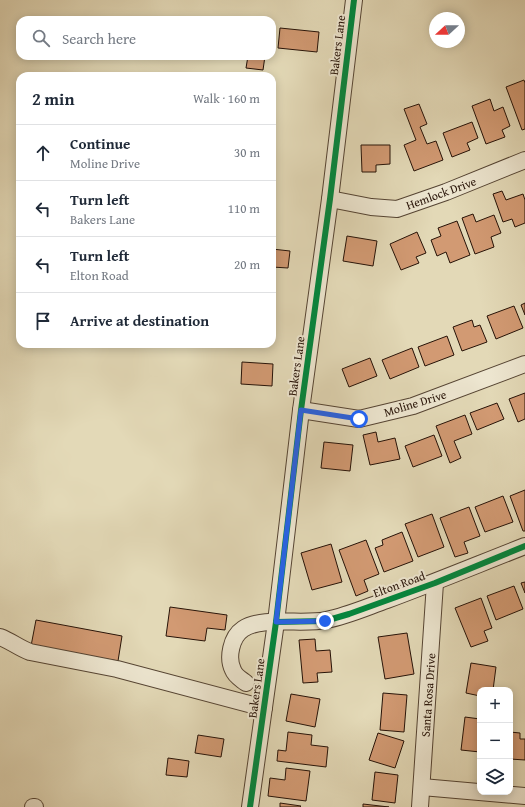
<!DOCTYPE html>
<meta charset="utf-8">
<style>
:root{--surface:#fff;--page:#f6f6f7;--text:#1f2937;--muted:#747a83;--line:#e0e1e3}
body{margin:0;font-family:"Gentium Book Plus",serif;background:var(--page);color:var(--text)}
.controls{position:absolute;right:12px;bottom:12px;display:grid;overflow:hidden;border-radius:8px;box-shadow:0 2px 10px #0003}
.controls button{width:36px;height:36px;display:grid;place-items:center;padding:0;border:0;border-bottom:1px solid var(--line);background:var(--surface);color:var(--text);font:20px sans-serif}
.compass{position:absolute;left:429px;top:12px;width:36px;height:36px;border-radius:50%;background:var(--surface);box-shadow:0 2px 10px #0003;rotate:249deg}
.stop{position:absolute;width:12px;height:12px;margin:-9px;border:3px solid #2563eb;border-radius:50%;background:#fff}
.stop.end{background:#2563eb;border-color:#fff;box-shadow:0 1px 4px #0008}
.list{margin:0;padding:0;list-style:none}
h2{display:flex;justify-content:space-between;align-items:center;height:52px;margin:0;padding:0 16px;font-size:17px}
h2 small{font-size:13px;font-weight:400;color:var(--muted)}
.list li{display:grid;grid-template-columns:26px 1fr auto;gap:12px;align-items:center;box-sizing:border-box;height:56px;padding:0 16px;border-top:1px solid var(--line)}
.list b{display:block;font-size:15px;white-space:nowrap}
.list p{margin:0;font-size:13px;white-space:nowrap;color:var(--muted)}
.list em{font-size:13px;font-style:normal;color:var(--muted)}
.icon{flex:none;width:22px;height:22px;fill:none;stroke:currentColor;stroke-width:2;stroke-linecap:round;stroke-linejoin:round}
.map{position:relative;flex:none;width:525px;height:807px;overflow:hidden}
.search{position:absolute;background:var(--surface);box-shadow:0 2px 10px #0003;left:16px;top:16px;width:260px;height:44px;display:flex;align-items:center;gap:10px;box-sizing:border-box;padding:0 14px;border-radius:12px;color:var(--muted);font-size:15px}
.panel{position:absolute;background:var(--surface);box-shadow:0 2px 10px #0003;left:16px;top:72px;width:260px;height:276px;border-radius:12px}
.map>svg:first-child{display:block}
</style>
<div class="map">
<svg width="525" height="807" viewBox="0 0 525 807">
<rect width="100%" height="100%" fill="#e3d9b7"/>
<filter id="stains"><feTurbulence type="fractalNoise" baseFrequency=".005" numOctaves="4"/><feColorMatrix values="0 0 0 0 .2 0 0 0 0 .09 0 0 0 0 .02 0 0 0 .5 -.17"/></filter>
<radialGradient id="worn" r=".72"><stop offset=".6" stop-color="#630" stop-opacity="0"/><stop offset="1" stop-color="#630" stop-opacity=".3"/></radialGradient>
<g fill="#d29a73" stroke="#261207">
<path d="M280 28 319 32 317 52 278 48Z"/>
<path d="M248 56H265L263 70 246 68Z"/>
<path d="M524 80 525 83V129L522 130 506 87Z"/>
<path d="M490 99 494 111 503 107 510 126 502 130 505 137 486 144 472 106Z"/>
<path d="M419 104 427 124 420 127 427 144 436 141 443 160 414 171 404 145 416 140 404 109Z"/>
<path d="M472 122 478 138 467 143 470 150 452 157 443 133Z"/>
<path d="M361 145H390V164L376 165V172H362Z"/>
<path d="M502 191 506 200 523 194 525 200V223L515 227 512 219 503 222 493 194Z"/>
<path d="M473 214 476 222 494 215 501 233 491 237 494 247 475 254 462 218Z"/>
<path d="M457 221 470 255 450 263 446 252 437 256 431 240 441 236 438 228Z"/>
<path d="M417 232 426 253 416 257 419 263 401 270 390 244Z"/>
<path d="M347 236 377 241 373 266 343 261Z"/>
<path d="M272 249 290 251 288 268 272 267Z"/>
<path d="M525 303V315L521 305Z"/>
<path d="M514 306 523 328 496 339 487 316Z"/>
<path d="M472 320 474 327 480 325 487 342 462 351 453 327Z"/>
<path d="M447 336 454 355 425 366 418 347Z"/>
<path d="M412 348 419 367 390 379 382 360Z"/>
<path d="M370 358 377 376 349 387 342 369Z"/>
<path d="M242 362 273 364 272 386 241 384Z"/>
<path d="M525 393V419L518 422 509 399Z"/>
<path d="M497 403 504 419 477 430 470 413Z"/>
<path d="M465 415 472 434 454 441 461 458 450 463 436 426Z"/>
<path d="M376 432 378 442 395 438 400 459 370 465 363 435Z"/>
<path d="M434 435 442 456 413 467 405 446Z"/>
<path d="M324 442 353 445 350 471 321 468Z"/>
<path d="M525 490V531H523L510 496Z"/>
<path d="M503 496 513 522 485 532 475 507Z"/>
<path d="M469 507 480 536 464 542 468 553 455 557 440 518Z"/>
<path d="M432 514 444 547 418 557 405 524Z"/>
<path d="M402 532 413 561 384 572 375 548 383 545 382 540Z"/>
<path d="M366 540 379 574 364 580 368 591 356 596 339 550Z"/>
<path d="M331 544 342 582 312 590 301 553Z"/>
<path d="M525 582V593L521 583Z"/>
<path d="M514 586 523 609 496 620 487 596Z"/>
<path d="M481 598 492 628 484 631 488 641 471 647 455 608Z"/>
<path d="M170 607 227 615 225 630 207 628 205 641 166 636Z"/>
<path d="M36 620 122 636 118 661 31 646Z"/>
<path d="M407 633 414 674 385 679 378 637Z"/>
<path d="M315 639 316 651 330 650 332 672 317 673 318 682 303 683 299 640Z"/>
<path d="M471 663 496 667 493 690H480V696L466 693Z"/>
<path d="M383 693 407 695 404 732 380 730Z"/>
<path d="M291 694 320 699 315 727 286 721Z"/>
<path d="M465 717 480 719V752L461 750Z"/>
<path d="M288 732 312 735 311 745 328 747 326 767 277 761 278 750 286 751Z"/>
<path d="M510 732 520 733V739H525V760L510 759Z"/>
<path d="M378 733 404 741 395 768 369 760Z"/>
<path d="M198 735 224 739 221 757 195 753Z"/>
<path d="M168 758 189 761 187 777 166 775Z"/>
<path d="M286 768 310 771 306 801 268 796 270 778 285 780Z"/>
<path d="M375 772 398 775 395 803 372 800Z"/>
<path d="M280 803 301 806 300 807H280Z"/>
<path d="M363 804 389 807H363Z"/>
</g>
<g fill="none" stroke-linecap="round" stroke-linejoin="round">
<g stroke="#543" stroke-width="18">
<g id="minor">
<path d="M330 199 371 207 397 209 446 192 525 160"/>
<path d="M301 410 359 419 413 406 525 364"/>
<path d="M0 637C11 641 19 648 30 652L117 669 264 708"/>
<path d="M246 683C241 679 235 676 233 670 227 658 231 637 243 629 262 616 304 625 326 620 347 616 367 607 387 600 433 583 479 564 525 546"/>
<path d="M422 787 525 796"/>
<path d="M33 807H35"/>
<path d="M250 807 276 622 301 410 330 199 354 0"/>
<path d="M420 807 435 583"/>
</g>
</g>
<use href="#minor" stroke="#ede6d0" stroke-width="16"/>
<g stroke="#ede6d0" stroke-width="8">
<g id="cycleway">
<path d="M276 622 325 621 349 614 435 583 525 546"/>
<path d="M250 807 276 622 301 410 330 199 354 0"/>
</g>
</g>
<use href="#cycleway" stroke="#00873e" stroke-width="6"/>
</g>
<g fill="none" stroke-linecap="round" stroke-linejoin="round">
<path stroke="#2563eb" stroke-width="5" d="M325 621 276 622 301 410 359 419"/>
</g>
<g text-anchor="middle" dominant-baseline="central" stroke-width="4" stroke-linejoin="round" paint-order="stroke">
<g font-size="12" fill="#261207" stroke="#ede6d0">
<text transform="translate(337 45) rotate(-83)">Bakers Lane</text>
<text transform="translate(441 193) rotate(-20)">Hemlock Drive</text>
<text transform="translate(296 366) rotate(-82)">Bakers Lane</text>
<text transform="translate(415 403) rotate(-17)">Moline Drive</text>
<text transform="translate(399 584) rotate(-20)">Elton Road</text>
<text transform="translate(256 688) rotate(-82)">Bakers Lane</text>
<text transform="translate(428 695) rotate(-86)">Santa Rosa Drive</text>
</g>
</g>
<rect width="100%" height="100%" filter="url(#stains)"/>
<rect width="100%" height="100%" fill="url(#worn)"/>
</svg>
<div class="controls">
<button>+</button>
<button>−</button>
<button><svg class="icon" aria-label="layers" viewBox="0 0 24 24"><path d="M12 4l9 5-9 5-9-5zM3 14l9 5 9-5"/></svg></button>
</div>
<svg class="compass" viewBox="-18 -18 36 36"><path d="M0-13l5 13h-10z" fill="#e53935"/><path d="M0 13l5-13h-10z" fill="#747a83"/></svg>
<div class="stop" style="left:359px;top:419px"></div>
<div class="stop end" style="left:325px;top:621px"></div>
<div class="search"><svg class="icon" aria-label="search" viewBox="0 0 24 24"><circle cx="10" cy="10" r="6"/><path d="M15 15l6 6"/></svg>Search here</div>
<section class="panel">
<h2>2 min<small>Walk · 160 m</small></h2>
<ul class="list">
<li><svg class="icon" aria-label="ahead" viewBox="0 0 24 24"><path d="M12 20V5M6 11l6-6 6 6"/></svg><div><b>Continue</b><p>Moline Drive</p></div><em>30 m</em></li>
<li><svg class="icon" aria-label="left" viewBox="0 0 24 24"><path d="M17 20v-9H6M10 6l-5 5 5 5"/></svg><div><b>Turn left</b><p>Bakers Lane</p></div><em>110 m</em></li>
<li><svg class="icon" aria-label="left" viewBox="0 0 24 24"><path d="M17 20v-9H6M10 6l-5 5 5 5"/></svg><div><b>Turn left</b><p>Elton Road</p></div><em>20 m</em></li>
<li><svg class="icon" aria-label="arrive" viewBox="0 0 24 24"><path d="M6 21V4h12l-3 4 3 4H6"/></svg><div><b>Arrive at destination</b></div></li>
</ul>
</section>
</div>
